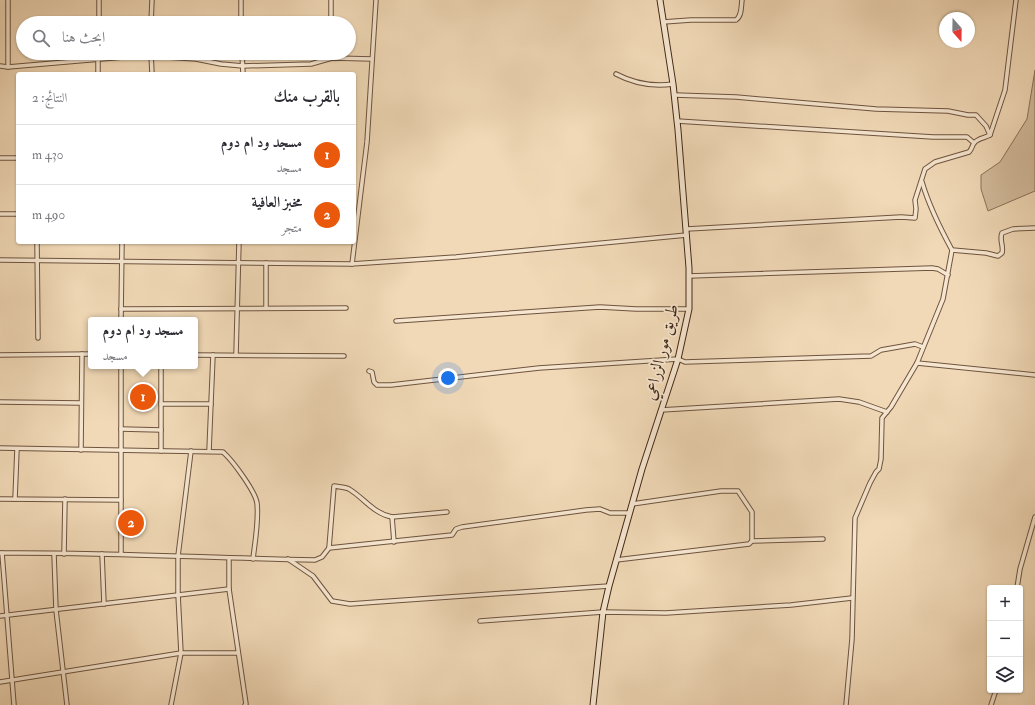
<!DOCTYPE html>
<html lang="ar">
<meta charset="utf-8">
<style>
:root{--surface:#fff;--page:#f7f7f7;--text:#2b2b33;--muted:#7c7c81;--line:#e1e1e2;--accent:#ea580c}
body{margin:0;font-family:"IM FELL Double Pica",Amiri,serif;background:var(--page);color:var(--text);direction:rtl}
.controls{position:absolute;right:12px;bottom:12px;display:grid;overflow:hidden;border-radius:4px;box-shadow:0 1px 3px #0004}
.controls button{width:36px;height:36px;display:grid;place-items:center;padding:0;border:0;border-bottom:1px solid var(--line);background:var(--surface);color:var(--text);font:20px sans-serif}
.compass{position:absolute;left:939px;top:12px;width:36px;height:36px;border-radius:50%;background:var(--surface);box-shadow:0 1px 3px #0004;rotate:160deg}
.you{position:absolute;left:448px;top:378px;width:14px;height:14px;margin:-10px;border:3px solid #fff;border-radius:50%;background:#1a73e8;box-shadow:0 0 0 6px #1a73e833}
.badge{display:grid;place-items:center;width:26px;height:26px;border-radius:50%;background:var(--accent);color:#fff;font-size:13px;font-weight:700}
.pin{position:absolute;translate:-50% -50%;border:2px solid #fff;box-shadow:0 1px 4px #0006}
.popup{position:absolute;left:88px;top:317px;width:110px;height:52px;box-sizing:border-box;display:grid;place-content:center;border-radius:4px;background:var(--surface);filter:drop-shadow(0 1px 3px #0005);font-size:13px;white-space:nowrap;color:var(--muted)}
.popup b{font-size:15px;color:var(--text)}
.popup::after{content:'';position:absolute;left:50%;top:100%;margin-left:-8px;border:8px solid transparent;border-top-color:var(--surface)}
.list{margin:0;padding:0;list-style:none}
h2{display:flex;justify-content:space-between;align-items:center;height:52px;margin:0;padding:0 16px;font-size:17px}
h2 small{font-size:13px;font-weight:400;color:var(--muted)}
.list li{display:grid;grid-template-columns:26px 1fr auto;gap:12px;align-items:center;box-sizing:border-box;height:60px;padding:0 16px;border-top:1px solid var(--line)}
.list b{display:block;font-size:15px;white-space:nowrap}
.list p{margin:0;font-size:13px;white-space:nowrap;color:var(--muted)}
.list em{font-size:13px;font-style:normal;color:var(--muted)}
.icon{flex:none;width:22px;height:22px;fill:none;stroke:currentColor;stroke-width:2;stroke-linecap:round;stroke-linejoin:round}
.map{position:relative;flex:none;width:1035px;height:705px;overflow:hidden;direction:ltr}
.search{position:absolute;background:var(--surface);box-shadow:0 1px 3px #0004;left:16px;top:16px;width:340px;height:44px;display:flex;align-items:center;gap:10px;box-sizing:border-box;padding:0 14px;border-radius:22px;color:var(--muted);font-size:15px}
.panel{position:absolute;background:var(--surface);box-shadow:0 1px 3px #0004;left:16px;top:72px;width:340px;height:172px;border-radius:4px;direction:rtl}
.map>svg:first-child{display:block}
</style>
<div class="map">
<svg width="1035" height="705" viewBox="0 0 1035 705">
<rect width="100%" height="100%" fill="#f1d9b7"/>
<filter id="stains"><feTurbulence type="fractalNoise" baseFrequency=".005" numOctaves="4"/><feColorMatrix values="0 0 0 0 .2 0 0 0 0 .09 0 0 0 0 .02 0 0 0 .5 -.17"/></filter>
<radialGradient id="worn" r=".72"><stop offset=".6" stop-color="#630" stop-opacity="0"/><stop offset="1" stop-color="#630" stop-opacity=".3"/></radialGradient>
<path fill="#d3bb9c" stroke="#8a725a" d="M1035 70V191L988 211 981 189V175L1000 162 1027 119Z"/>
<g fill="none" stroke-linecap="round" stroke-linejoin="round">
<g stroke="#6e543f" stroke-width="5.5">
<g id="street">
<path d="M241 0V23"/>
<path d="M331 0V23"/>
<path d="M663 22 691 20H736C742 16 741 7 742 0"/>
<path d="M99 23V0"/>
<path d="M151 23 152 0"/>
<path d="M98 53V74"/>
<path d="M151 53 152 74"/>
<path d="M242 53 243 74"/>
<path d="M0 66 8 67 124 57 151 56 196 59 221 64 243 66 311 64 332 58 372 59"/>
<path d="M8 67V0"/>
<path d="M616 74C635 84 652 87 673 84"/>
<path d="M674 95 736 97 876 109 948 111 968 115H976L986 126 990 135"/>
<path d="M677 121 933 137H967L974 143"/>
<path d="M0 158H18"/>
<path d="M0 214H18"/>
<path d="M687 229 901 217 915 218 916 209 915 200 925 169 935 162 969 152C972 149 972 146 974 143 978 138 985 138 990 135L1005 90 1016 0"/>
<path d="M37 242 38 338"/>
<path d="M952 250 986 253 998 256 1002 253C1004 246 999 240 1002 233L1013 229 1035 228"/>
<path d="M0 260 351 264 456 257 687 235"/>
<path d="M352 264 367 142 376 0"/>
<path d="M689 276 932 268 938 269 948 275"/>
<path d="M266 308V263"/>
<path d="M121 309 346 308"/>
<path d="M121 320 122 242"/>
<path d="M396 321 600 307 636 309H689"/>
<path d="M0 355 91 354"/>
<path d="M195 355 344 356"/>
<path d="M236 355 239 242"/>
<path d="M917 363 1035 375"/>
<path d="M369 371 372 372 374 382 377 385H391L539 368 678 359 685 362 871 356 881 350 915 344 923 347"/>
<path d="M0 402 81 403"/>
<path d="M161 404H211"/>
<path d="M661 410 839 399 859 402 887 412"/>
<path d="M121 429 161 430"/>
<path d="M0 448 223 452C233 461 255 491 257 503 259 521 255 541 253 559"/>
<path d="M81 450 82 354"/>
<path d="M161 451V366"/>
<path d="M209 451 213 355"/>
<path d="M0 499 121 500"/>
<path d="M15 499 17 449"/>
<path d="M632 504 721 491H738L752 512V541"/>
<path d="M392 517 394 542"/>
<path d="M329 548 452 535 456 529 462 527 586 510 600 509 610 513H629"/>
<path d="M0 553C105 552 210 558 315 560L322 557 329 548 334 486C339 487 345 487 349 489 364 498 374 514 392 517L447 512"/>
<path d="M2 553 14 705"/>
<path d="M54 554 56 610 67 705"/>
<path d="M64 554 65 499"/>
<path d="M102 554 104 604"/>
<path d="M121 554V366"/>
<path d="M229 558V589L246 704 245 705"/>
<path d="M288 559 313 576 332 601 350 604 377 602 609 586"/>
<path d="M616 560 749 544 752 541 823 539"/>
<path d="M1017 588 1020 569 1035 517"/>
<path d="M0 616 229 589"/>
<path d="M480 621 603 612 666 613 791 605 852 598"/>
<path d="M0 682 181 653H238"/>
<path d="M171 705 181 653 178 594V556L191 451"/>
<path d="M846 705 852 639 855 518 870 483 876 472 879 469 881 459 882 418 891 407 917 363 943 299 952 250C940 228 929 206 922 182"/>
<path d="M991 705 996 690"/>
</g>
</g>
<g stroke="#422817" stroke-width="7">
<path id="secondary" d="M593 705 603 612 609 586 642 469 678 359 689 309V268L678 130 673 84 660 0"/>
</g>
<use href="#street" stroke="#f6e6d0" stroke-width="3.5"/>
<use href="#secondary" stroke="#f6e6d0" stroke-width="5"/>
</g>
<g text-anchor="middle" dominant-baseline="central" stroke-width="3.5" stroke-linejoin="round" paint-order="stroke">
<g font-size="17" fill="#422817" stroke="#f6e6d0">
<text transform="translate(661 352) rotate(-76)">طريق مور الزراعي</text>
</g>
</g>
<rect width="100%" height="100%" filter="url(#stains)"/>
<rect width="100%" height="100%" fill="url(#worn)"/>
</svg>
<div class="controls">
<button>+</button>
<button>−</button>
<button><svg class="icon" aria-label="layers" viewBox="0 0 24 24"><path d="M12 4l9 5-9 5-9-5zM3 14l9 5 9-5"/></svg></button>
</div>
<svg class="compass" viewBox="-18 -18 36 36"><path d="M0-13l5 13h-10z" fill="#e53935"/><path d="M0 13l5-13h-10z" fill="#7c7c81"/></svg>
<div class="you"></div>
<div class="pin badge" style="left:143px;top:397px">1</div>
<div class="popup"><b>مسجد ود ام دوم</b>مسجد</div>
<div class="pin badge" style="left:131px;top:523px">2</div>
<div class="search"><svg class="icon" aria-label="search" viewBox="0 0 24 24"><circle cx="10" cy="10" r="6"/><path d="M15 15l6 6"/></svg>ابحث هنا</div>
<section class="panel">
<h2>بالقرب منك<small>النتائج: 2</small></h2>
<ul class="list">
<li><span class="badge">1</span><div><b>مسجد ود ام دوم</b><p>مسجد</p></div><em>430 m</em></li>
<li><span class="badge">2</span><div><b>مخبز العافية</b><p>متجر</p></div><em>490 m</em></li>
</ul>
</section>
</div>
